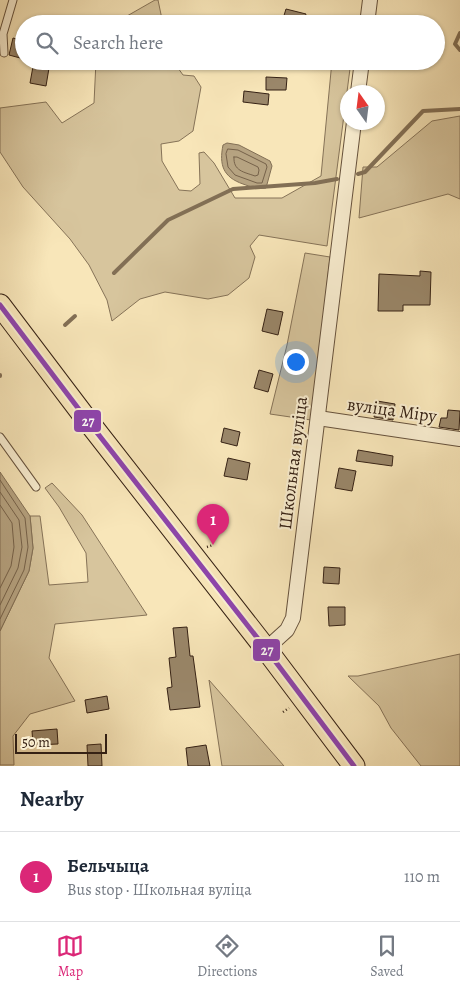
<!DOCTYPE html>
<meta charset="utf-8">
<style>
:root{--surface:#fff;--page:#f2f2f3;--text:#1f2937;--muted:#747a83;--line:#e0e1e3;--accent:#db2777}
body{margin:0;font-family:Alegreya,serif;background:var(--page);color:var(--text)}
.compass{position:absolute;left:340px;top:85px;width:45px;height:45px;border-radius:50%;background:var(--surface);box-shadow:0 1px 4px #0004;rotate:346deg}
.scale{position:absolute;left:15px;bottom:12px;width:92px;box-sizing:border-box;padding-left:5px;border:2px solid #352114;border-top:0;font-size:14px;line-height:18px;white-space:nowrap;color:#352114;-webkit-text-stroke:4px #faefd2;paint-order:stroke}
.you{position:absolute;left:295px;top:361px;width:18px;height:18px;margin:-12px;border:4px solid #fff;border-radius:50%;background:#1a73e8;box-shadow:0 0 0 8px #1a73e833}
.badge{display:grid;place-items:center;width:32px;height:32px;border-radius:50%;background:var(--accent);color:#fff;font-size:16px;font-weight:700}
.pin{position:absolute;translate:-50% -41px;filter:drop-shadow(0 1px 2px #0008)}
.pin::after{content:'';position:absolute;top:26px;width:18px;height:15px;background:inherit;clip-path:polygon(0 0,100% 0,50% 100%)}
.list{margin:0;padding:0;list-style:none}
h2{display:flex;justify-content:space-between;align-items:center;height:65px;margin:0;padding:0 20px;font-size:21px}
h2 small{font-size:16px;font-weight:400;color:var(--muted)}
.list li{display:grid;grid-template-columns:32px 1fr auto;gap:15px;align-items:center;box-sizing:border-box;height:90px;padding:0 20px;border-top:1px solid var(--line)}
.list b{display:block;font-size:19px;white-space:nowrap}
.list p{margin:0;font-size:16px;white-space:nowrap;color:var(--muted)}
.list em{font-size:16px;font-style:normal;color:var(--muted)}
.icon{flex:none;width:28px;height:28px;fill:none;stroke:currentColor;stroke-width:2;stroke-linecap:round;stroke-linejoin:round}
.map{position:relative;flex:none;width:460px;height:766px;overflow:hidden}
.search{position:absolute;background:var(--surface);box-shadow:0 1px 4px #0004;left:15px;right:15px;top:15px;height:55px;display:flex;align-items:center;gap:12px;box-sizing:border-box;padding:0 18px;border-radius:28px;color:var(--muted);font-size:19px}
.sheet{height:155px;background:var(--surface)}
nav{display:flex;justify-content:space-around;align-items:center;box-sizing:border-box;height:70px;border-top:1px solid var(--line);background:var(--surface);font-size:14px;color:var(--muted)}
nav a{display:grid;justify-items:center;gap:2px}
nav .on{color:var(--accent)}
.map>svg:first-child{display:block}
</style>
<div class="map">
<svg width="460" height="766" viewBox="0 0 460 766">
<rect width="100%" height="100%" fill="#f8e6b9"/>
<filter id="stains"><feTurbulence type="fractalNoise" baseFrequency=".004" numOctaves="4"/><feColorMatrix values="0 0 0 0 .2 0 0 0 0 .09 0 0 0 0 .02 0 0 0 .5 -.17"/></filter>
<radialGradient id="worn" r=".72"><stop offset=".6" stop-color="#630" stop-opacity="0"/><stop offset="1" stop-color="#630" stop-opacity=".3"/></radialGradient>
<g fill="#d7c59d" stroke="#867358">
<path d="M155 0H158L163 24H113Z"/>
<path d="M96 61H173L183 75 194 76 201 87 193 131 179 141 161 144 162 161 179 190 191 191 200 184 199 153 204 152 214 163 235 198H282L321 176 332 61H351L327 246 259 235 250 246 255 257 249 278 228 295 208 299 165 292 140 299 112 321 107 300 89 265 70 239 23 187 2 155 0 152V108L46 102 62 123 94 103Z"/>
<path d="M460 116V199L448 194 359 218 363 167H377L432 121Z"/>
<path d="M305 253 330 257 320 348 311 420 270 414 287 345Z"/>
<path d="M52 483 82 515 147 615 55 624 49 658 75 701 30 714 13 736 14 765H0V631L29 571 33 548 30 516H40L49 585 88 582 86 553 59 507 45 488Z"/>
<path d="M460 654V766H421L391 728 379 706 348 676H358Z"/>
<path d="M209 680 284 766H222Z"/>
</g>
<g fill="#b6a381" stroke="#826f55">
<path d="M227 143 239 145 270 161 272 166 266 188C257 189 251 187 243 184 223 177 219 165 223 145Z"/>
<path d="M0 472 30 516 33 548 29 571 0 631Z"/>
</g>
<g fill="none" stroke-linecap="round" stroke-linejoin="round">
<g stroke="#76624a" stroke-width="1">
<path d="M228 149 238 150 266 164 267 167 262 183H257L235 175 228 167 226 154Z"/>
<path d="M234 157H237L258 167 259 170 258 175 255 176C244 172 233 171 234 157Z"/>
<path d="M0 480 25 518 28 547 24 570 0 619"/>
<path d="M0 492 19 520 22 547 18 568 0 605"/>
<path d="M0 505 12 523 14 547 11 566 0 588"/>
</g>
<g stroke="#826f55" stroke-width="4">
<path d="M460 33 455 44 460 50"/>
<path d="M358 174 365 172 423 111 460 109"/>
<path d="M114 273 168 220 233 189 315 183 337 179"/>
<path d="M65 325 75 316"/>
<path d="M0 376V375"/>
</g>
</g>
<g fill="#9a876a" stroke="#352114">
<path d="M286 9 306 14 303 24H291L282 22Z"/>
<path d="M13 38 24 41V59L9 55Z"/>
<path d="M34 61 50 62 46 86 30 83Z"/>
<path d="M266 77 287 78 286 90H266Z"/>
<path d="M244 91 269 94 268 105 243 102Z"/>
<path d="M420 271 431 272 430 305H403V311H378L379 274 420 276Z"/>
<path d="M267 309 283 312 278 335 262 331Z"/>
<path d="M259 370 273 374 268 392 254 388Z"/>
<path d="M377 401 395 404 393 420 374 417Z"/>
<path d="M448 410 460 411 459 430 439 427 441 418H447Z"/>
<path d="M224 428 240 432 237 446 221 442Z"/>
<path d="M358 450 393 456 392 466 356 461Z"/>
<path d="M228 458 250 463 247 480 224 476Z"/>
<path d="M339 468 356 471 352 491 335 488Z"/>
<path d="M324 567 340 568 339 584 323 583Z"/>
<path d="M328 607H345V625L329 626Z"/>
<path d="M187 627 190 656H193L200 707 170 710 167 688 172 687 169 658 176 657 173 628Z"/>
<path d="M107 696 109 709 87 713 85 700Z"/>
<path d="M57 729 58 744 33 745 32 731Z"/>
<path d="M101 744 102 766H88L87 745Z"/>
<path d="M206 745 210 766H188L186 748Z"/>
</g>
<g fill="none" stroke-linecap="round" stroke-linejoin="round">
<g stroke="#66523d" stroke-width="9">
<g id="service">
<path d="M4 53 3 34 13 0"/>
<path d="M0 437 36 487"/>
</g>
</g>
<g stroke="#66523d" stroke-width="16">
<g id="minor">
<path d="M367 24 370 0"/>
<path d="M358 92 362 61"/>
<path d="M318 418 460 439"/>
<path d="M266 649 287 630 293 618 354 122"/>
</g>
</g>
<g stroke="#352114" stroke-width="23">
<path id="primary" d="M0 305 84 416 266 649 354 766"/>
</g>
<g stroke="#352114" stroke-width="2.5" stroke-dasharray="1 2.5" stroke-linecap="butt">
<path d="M207 547 213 545"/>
<path d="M283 712 289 708"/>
</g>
<use href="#service" stroke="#faefd2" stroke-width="7"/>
<use href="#minor" stroke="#faefd2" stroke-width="14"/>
<use href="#primary" stroke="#f8e6b9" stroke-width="21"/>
<g stroke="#faefd2" stroke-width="9">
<path id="bus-1" d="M0 305 84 416 266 649 354 766"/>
</g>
<use href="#bus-1" stroke="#8e44ad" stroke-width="5"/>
</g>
<g text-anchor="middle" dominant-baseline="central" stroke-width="4" stroke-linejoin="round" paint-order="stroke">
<g font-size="18" fill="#352114" stroke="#faefd2">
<text transform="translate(392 410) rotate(8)">вуліца Міру</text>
<text transform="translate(293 463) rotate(-83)">Школьная вуліца</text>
</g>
</g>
<g stroke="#faefd2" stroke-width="2">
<rect x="73" y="409" width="29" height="24" rx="5" fill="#8e44ad"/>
<rect x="252" y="638" width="29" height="24" rx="5" fill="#8e44ad"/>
</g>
<g font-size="14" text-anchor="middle" font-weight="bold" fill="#fff">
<text x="88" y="426">27</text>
<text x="267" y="655">27</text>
</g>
<rect width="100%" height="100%" filter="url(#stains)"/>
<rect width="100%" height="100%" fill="url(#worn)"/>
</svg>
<svg class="compass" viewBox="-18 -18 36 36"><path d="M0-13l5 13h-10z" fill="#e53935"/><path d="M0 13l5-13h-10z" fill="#747a83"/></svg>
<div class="scale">50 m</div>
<div class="you"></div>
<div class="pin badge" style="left:213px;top:545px">1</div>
<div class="search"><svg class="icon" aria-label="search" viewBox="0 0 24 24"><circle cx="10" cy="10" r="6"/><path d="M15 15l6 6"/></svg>Search here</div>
</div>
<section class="sheet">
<h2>Nearby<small></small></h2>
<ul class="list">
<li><span class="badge">1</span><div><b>Бельчыца</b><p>Bus stop · Школьная вуліца</p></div><em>110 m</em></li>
</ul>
</section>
<nav>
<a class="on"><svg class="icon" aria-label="map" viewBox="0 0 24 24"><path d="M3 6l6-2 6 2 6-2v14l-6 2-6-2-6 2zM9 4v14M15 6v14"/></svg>Map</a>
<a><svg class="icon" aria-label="directions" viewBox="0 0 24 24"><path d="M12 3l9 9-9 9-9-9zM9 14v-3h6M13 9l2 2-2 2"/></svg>Directions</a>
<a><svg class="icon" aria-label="saved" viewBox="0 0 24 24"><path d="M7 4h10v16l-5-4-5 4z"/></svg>Saved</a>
</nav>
